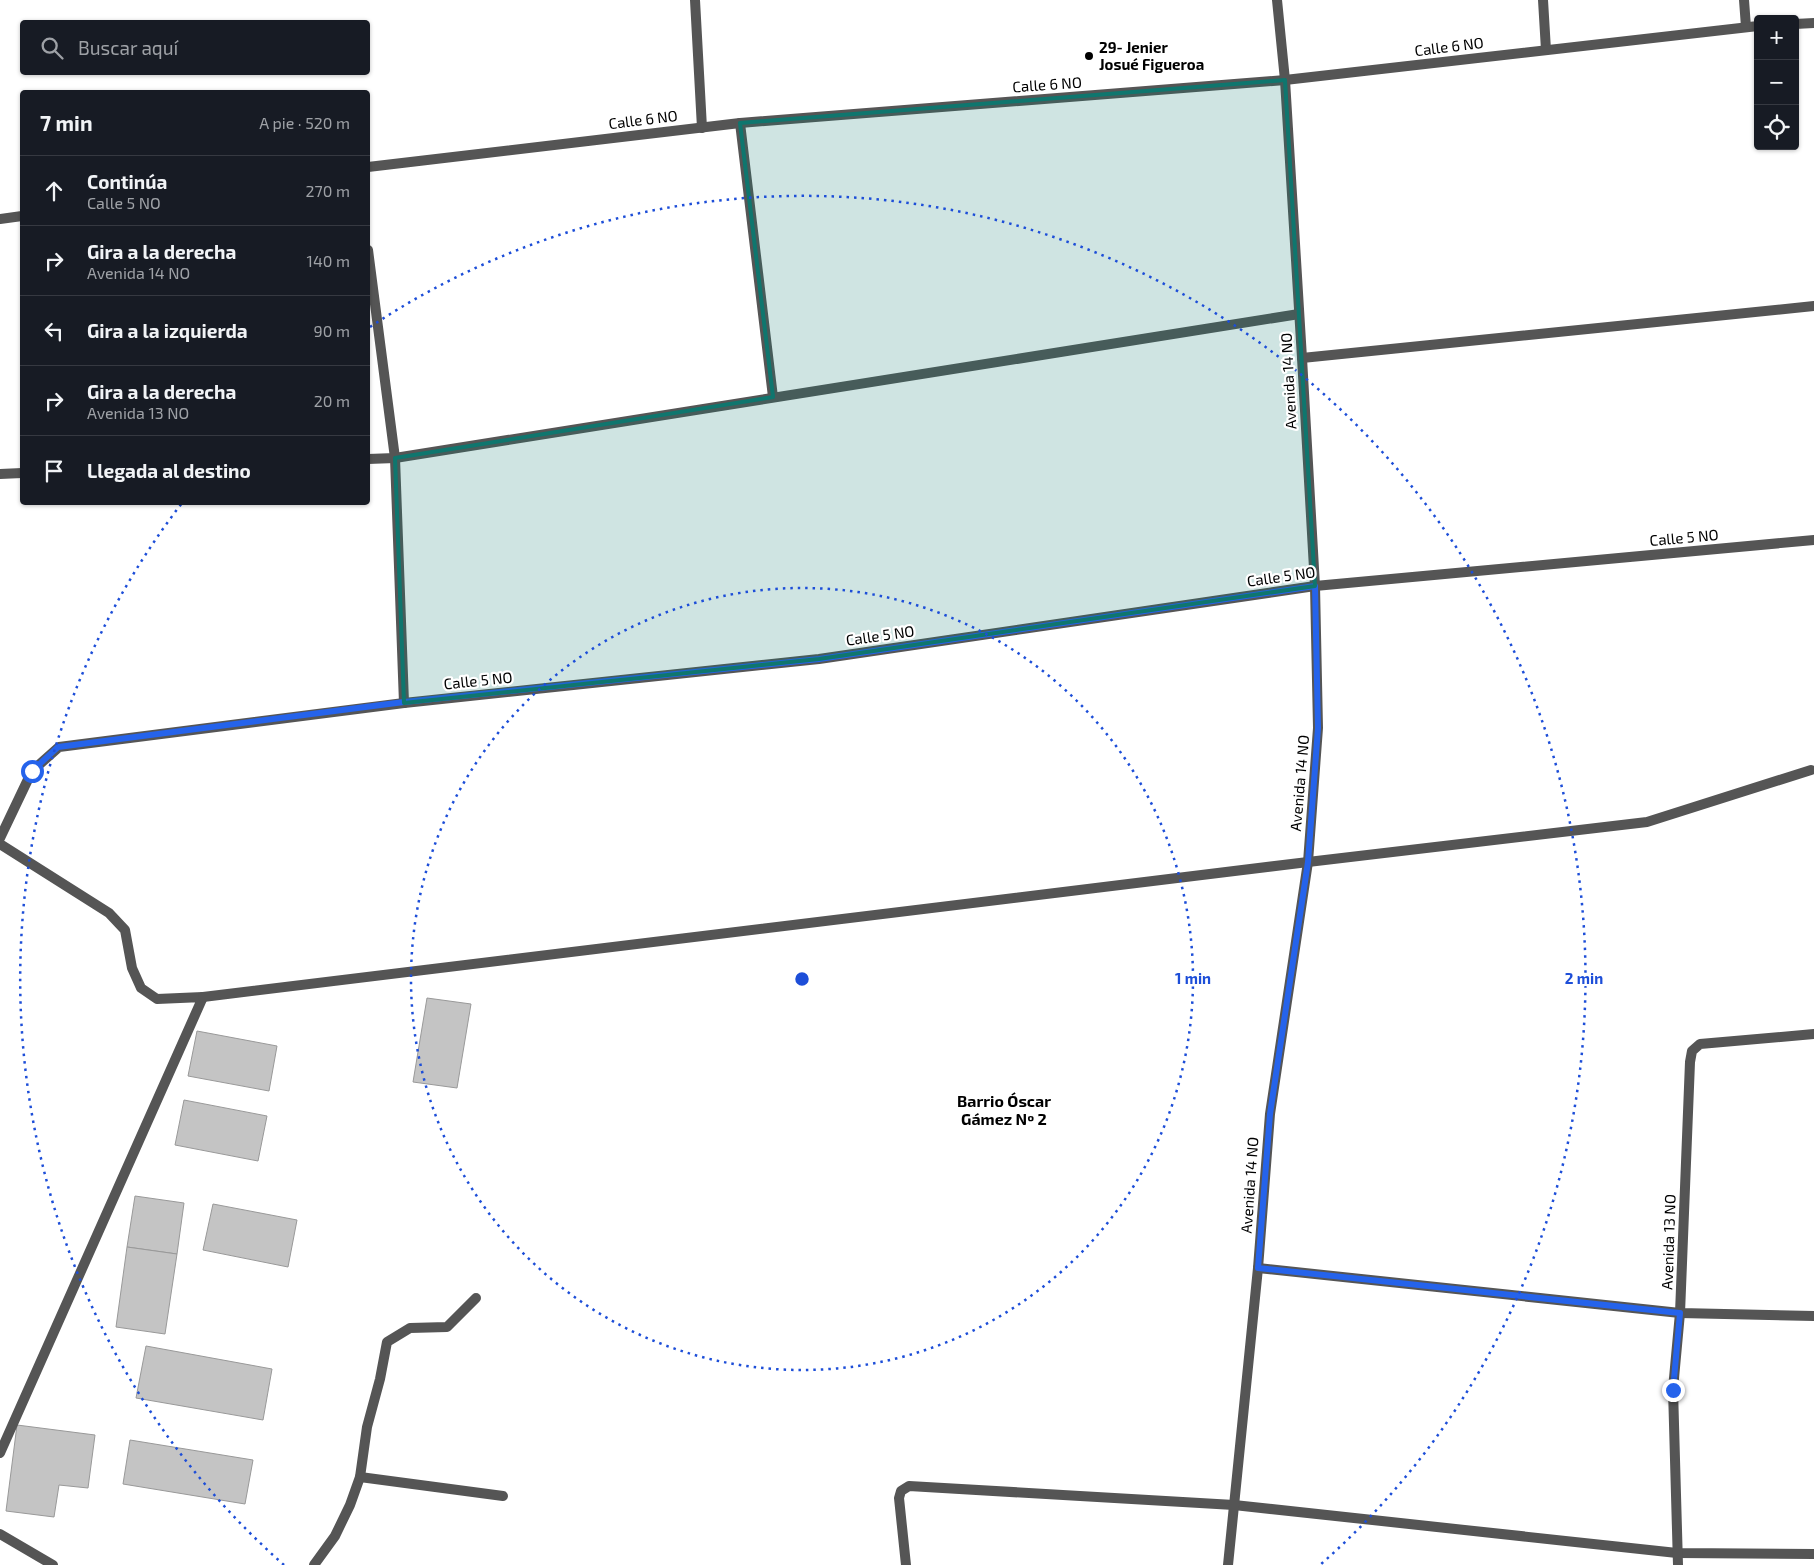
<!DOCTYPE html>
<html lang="es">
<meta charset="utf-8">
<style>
:root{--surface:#171b24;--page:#242831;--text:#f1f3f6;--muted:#9ea1a6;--line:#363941}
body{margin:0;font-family:"Exo 2",sans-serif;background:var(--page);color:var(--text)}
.controls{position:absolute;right:15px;top:15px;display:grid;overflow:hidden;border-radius:5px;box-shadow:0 1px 4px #0004}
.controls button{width:45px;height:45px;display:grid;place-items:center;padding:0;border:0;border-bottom:1px solid var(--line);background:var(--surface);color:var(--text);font:25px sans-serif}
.stop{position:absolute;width:15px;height:15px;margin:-11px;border:4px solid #2563eb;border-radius:50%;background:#fff}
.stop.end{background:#2563eb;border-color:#fff;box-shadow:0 1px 5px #0008}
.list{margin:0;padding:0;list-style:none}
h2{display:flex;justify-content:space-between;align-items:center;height:65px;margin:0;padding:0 20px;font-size:21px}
h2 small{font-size:16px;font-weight:400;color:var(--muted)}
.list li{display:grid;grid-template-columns:32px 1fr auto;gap:15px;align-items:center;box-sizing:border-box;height:70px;padding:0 20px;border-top:1px solid var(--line)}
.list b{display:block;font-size:19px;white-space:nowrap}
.list p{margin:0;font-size:16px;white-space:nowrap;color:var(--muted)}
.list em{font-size:16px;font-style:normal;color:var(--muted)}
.icon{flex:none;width:28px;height:28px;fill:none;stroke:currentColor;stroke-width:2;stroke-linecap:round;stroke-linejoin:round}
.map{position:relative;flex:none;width:1814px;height:1565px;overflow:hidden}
.search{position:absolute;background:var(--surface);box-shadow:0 1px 4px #0004;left:20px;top:20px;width:350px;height:55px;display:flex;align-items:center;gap:12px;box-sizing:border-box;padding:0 18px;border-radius:5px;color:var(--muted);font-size:19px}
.panel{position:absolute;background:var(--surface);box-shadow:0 1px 4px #0004;left:20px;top:90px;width:350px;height:415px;border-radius:5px}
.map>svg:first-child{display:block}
</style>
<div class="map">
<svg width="1814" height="1565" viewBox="0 0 1814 1565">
<rect width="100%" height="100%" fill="#fff"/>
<g fill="#c4c4c4" stroke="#999">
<path d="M427 998 471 1004 457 1088 413 1082Z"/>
<path d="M197 1031 277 1046 269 1091 188 1076Z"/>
<path d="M184 1100 267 1116 258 1161 175 1145Z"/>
<path d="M135 1196 184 1203 177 1254 127 1247Z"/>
<path d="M213 1204 297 1220 288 1267 203 1250Z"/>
<path d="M127 1247 177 1254 165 1334 116 1327Z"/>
<path d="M146 1346 272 1369 263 1420 136 1398Z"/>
<path d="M17 1425 95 1435 88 1488 59 1485 54 1517 6 1511Z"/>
<path d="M130 1440 253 1460 245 1504 123 1484Z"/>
</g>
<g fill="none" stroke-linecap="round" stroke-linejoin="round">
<g stroke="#555" stroke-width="10">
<path d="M360 1477 503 1496"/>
<path d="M314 1565 335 1536 350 1505 360 1477 367 1427 380 1379 387 1342 410 1328 447 1327 476 1298"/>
</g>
<g stroke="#555" stroke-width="10">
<path d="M695 0 702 128"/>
<path d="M1543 0 1546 50"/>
<path d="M1744 0 1746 27"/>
<path d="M1795 24 1814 23"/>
<path d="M740 123 773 397"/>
<path d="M368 167 740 123 1285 80 1758 26"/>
<path d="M0 219 22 216"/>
<path d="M368 250 395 458 404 703"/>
<path d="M1302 358 1814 306"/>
<path d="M368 459 395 458 1299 314"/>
<path d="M0 474 22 473"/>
<path d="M0 838 32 771 59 747 404 703 819 659 1315 586 1814 540"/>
<path d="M0 844 109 913 125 930 132 968 141 988 157 999 203 997 0 1453"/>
<path d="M203 997 1308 862 1647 822 1811 770"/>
<path d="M1258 1268 1680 1313 1814 1316"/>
<path d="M0 1534 53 1565"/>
<path d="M906 1565 899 1498 901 1491 909 1486 1234 1505 1677 1553 1814 1554"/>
<path d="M1228 1565 1258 1268 1270 1114 1308 862 1318 728 1315 586 1302 358 1285 80 1277 0"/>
<path d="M1678 1565 1673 1389 1680 1313 1690 1062 1692 1051 1700 1044 1814 1034"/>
</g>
</g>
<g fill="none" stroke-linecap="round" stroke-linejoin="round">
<path stroke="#2563eb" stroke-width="6" d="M32 771 58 747 404 702 819 659 1315 586 1318 728 1308 862 1270 1114 1258 1268 1680 1313 1673 1390"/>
</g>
<path fill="#0f766e" fill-opacity="0.2" stroke="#0f766e" stroke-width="4" stroke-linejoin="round" d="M1285 80 1315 586 819 659 404 703 395 458 773 397 740 123Z"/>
<g fill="none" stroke="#1d4ed8" stroke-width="2.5" stroke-dasharray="2.5 5">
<circle cx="802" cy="979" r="391"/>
<path d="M284 1565A782 782 0 0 1 182 503M370 327A782 782 0 0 1 1320 1565"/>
</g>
<circle fill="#000" stroke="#fff" stroke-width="2" cx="1089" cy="56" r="5"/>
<g text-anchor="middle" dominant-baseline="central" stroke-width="4.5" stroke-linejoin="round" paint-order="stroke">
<g font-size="15" fill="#000" stroke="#fff">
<text transform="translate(1449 46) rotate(-7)">Calle 6 NO</text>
<text transform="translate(1047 84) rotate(-4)">Calle 6 NO</text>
<text transform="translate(643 119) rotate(-7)">Calle 6 NO</text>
<text transform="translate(1288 381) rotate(-93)">Avenida 14 NO</text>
<text transform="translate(1684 537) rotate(-5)">Calle 5 NO</text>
<text transform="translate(1281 576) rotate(-8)">Calle 5 NO</text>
<text transform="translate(880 635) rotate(-8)">Calle 5 NO</text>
<text transform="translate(478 680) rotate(-6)">Calle 5 NO</text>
<text transform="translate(1299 783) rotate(-85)">Avenida 14 NO</text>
<text transform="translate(1249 1185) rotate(-86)">Avenida 14 NO</text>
<text transform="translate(1668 1242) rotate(-88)">Avenida 13 NO</text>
</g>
<g font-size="15" font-weight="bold" fill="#000" stroke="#fff" text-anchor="start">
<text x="1099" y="47">29- Jenier<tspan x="1099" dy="17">Josué Figueroa</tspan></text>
</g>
<g font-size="16" font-weight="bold" fill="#000" stroke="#fff">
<text x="1004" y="1100">Barrio Óscar<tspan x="1004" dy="18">Gámez Nº 2</tspan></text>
</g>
</g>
<circle cx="802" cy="979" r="8" fill="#1d4ed8" stroke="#fff" stroke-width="2.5"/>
<g font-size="15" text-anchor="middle" font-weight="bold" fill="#1d4ed8" stroke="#fff" stroke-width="4.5" stroke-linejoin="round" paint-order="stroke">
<text x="1193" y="984">1 min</text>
<text x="1584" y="984">2 min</text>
</g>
</svg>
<div class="controls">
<button>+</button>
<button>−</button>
<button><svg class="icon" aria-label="locate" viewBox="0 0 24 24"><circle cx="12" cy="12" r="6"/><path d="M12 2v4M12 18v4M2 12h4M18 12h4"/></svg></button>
</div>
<div class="stop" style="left:32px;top:771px"></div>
<div class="stop end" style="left:1673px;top:1390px"></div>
<div class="search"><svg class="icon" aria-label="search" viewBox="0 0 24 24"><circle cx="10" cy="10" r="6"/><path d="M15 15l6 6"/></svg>Buscar aquí</div>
<section class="panel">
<h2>7 min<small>A pie · 520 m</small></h2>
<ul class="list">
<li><svg class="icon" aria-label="ahead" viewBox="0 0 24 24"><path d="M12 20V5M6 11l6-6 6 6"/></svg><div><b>Continúa</b><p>Calle 5 NO</p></div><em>270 m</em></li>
<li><svg class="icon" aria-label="right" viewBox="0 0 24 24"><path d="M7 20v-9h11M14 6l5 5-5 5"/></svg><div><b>Gira a la derecha</b><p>Avenida 14 NO</p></div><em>140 m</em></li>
<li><svg class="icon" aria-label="left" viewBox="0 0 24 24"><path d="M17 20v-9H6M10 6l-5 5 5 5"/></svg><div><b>Gira a la izquierda</b></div><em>90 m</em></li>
<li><svg class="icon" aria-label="right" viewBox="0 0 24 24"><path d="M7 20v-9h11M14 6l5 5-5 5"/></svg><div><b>Gira a la derecha</b><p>Avenida 13 NO</p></div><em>20 m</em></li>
<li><svg class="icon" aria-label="arrive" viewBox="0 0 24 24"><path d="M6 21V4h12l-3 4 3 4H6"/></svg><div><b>Llegada al destino</b></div></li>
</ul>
</section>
</div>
